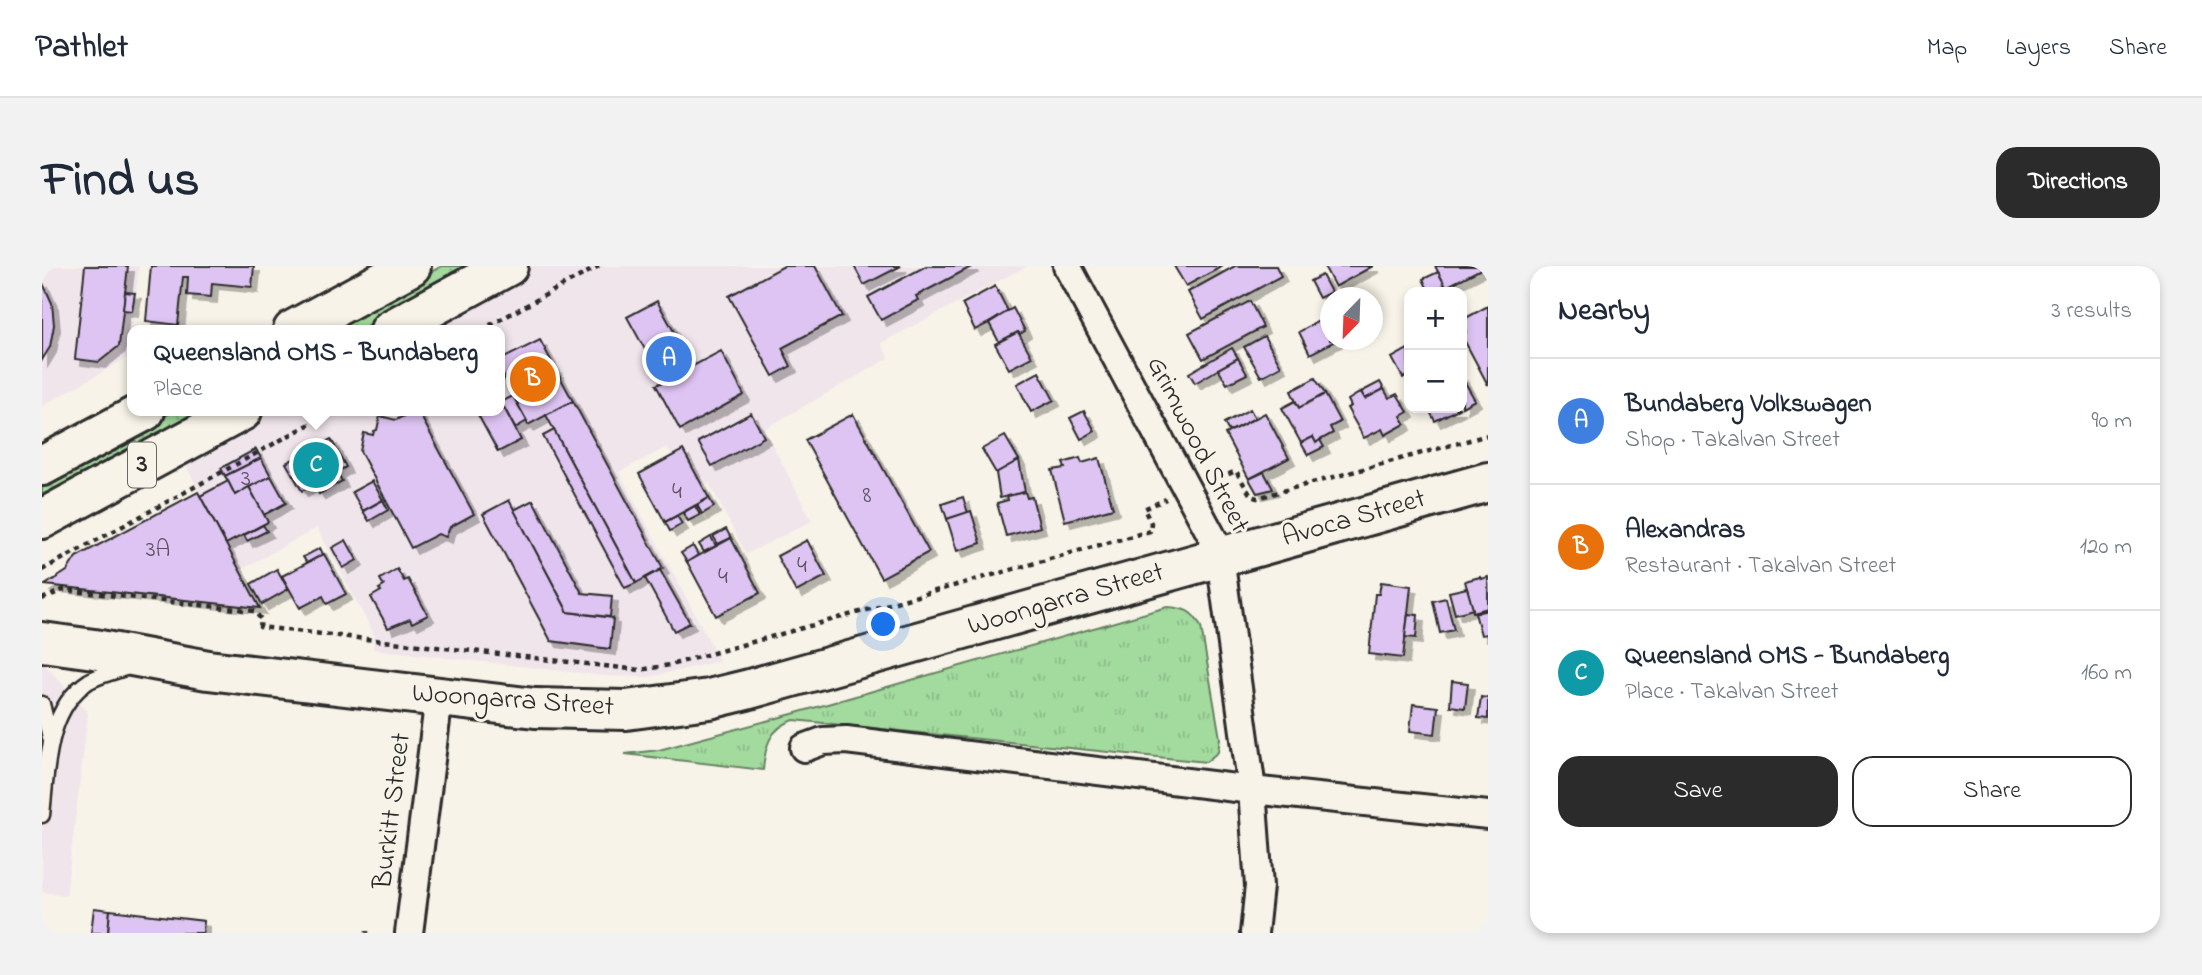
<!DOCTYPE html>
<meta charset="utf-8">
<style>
:root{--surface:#fff;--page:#f2f2f3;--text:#1f2937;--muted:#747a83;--line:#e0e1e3;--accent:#2b2b2b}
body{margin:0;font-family:"Indie Flower",sans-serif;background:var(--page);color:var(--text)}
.controls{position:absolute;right:21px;top:21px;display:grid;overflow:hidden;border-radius:14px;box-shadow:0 4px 10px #0003}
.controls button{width:63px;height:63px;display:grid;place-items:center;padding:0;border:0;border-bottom:2px solid var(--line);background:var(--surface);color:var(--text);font:35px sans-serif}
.compass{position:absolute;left:1278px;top:21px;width:63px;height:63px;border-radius:50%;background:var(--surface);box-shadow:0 4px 10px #0003;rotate:203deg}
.you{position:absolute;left:842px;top:359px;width:24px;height:24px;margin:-18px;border:5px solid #fff;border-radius:50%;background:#1a73e8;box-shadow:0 0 0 10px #1a73e833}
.badge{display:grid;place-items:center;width:46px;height:46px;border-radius:50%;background:var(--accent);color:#fff;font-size:23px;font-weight:700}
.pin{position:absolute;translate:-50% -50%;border:4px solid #fff;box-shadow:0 2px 7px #0006}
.popup{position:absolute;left:85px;top:59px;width:378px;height:91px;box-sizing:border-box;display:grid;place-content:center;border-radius:14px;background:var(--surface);filter:drop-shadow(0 2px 5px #0005);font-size:23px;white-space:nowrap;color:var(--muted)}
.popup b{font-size:26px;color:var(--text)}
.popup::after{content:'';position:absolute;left:50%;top:100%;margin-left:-14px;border:14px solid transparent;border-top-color:var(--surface)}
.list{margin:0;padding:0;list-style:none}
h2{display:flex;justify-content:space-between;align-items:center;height:91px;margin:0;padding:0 28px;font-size:30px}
h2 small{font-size:23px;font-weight:400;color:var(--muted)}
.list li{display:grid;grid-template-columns:46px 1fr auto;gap:21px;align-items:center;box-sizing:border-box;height:126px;padding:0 28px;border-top:2px solid var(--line)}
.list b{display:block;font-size:26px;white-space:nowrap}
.list p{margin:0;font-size:23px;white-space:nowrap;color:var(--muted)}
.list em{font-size:23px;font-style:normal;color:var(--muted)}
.actions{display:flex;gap:14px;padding:21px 28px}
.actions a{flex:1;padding:16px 0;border:2px solid var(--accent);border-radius:21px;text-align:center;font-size:24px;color:var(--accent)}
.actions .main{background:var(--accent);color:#fff}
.map{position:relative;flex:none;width:1446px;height:667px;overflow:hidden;border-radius:21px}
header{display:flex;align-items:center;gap:42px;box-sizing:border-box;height:98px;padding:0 35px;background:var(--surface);border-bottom:2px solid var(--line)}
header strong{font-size:33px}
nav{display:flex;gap:38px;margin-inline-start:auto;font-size:24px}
.intro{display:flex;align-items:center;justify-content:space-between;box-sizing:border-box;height:168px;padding:0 42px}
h1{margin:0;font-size:49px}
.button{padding:18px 32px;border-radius:21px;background:var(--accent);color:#fff;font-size:24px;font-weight:700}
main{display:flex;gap:42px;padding:0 42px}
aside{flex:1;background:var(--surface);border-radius:21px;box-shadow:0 4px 10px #0003}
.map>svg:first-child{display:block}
</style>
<header>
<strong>Pathlet</strong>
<nav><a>Map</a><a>Layers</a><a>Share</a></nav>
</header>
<div class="intro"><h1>Find us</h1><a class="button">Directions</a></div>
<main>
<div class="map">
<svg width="1446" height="667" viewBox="0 0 1446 667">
<defs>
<pattern id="grass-dots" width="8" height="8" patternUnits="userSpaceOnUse" patternTransform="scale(1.75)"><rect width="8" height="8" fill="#a3da9e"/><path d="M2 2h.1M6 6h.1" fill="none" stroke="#8cbb88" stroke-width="1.8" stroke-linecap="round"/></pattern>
<pattern id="park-tufts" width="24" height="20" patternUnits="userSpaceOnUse" patternTransform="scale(1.75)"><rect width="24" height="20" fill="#a3da9e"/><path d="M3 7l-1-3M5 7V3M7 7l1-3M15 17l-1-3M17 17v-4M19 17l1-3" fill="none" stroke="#8cbb88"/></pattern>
<filter id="shadow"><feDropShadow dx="6" dy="6" stdDeviation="0" flood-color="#0004"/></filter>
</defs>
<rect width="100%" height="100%" fill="#f7f3e8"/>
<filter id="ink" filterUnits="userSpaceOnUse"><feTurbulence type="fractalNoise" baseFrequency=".0143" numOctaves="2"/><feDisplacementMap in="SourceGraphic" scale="14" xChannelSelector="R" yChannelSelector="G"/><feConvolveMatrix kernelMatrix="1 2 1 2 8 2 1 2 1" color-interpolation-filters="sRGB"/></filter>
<g filter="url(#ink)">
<g fill="#f0e5eb">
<path d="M0 0H97L87 91 0 140Z"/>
<path d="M417 0H985L839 77 847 92 722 163 770 255 704 288 667 217 661 220 641 184 630 190 625 181 577 206 678 395 607 411 563 410 331 383 332 368 275 262 198 304 123 159 150 145H458V64H299Z"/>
<path d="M0 395 46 447 24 629 0 626Z"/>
</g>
<g fill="url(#grass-dots)" stroke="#678264" stroke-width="2">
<path d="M400 0H436L319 64H281Z"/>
<path d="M132 145H170L0 237V216Z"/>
</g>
<path fill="url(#park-tufts)" stroke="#678264" stroke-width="2" d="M1125 341C1143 342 1151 345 1159 361L1178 472 1176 486 1164 496 752 454C727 462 723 481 721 504L583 488 617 484 754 447Z"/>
<g fill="#dec4f3" stroke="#2b2b2b" stroke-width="2" filter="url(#shadow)">
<path d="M43 0H86L77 80 57 96 33 93Z"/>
<path d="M109 0H212L210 21 170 17 169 31 145 29 146 11H141L136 59 104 55Z"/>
<path d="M742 0H773L800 50 740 82 749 100 731 110 687 30Z"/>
<path d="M812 0H859L822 19Z"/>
<path d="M884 0H931L874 30 876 34 839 54 826 31Z"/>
<path d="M1132 0H1181L1144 20Z"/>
<path d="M1193 0H1234L1239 10 1161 53 1146 26Z"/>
<path d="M1282 0H1331L1293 21Z"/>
<path d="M1393 0H1437L1439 3 1404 21Z"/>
<path d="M1396 6 1403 19 1387 26 1381 13Z"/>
<path d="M1280 9 1289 26 1277 32 1268 15Z"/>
<path d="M0 15 10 37 12 59 8 81 0 94Z"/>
<path d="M953 20 967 47 933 64 920 38Z"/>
<path d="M83 26 93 27 90 45 81 44Z"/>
<path d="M615 35 651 100 679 85 702 129 638 164 614 119 621 116 585 51Z"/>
<path d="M1208 35 1221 61 1161 93 1147 67Z"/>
<path d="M1446 40V119L1420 70 1424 66 1420 54Z"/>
<path d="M971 42 983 65 978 68 976 66 957 76 947 57Z"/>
<path d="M1284 51 1288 60V74H1295L1268 88 1257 66Z"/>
<path d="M976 66 990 91 967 103 953 78Z"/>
<path d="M1222 70 1239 100 1219 111 1202 81Z"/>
<path d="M498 74 531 135 486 159 458 103V94Z"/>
<path d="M1190 82 1196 92 1153 117 1147 107Z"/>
<path d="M1366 83 1367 109 1361 112 1350 92Z"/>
<path d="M1196 92 1205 108 1185 118 1176 103Z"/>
<path d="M997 106 1012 134 989 146 975 118Z"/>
<path d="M1420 111 1433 134 1420 141Z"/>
<path d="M1273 112 1283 128 1257 142 1249 125Z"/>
<path d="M1338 116 1342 123 1323 133 1319 126Z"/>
<path d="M1342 123 1347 132 1355 128 1366 146 1359 150 1363 158 1343 169 1340 163 1322 172 1305 142 1309 140 1306 134 1319 126 1323 133Z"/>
<path d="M1283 128 1298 156 1288 161 1291 167 1278 174 1274 177 1271 171 1259 177 1240 142 1253 135 1257 142Z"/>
<path d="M471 130 485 155 473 162 459 136Z"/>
<path d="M458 134 479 174 456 186 434 145H458Z"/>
<path d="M531 135 621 302 594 317 504 149Z"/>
<path d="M1386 142H1418L1393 155Z"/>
<path d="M1208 143 1213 152 1187 166 1182 157Z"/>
<path d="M371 145H376L432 248 408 261 404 271 396 268 369 282 318 185 322 167 331 169 332 165 335 164 338 150 354 154Z"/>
<path d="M1042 145 1053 165 1039 173 1028 152Z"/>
<path d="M709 147 722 171 670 200 656 176Z"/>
<path d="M1223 147 1247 192 1207 213 1183 168Z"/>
<path d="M811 148 887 286 839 312 763 174Z"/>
<path d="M512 164 594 317 583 322 501 170Z"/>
<path d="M963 170 977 194 954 207 940 183Z"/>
<path d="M1271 171 1274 177 1278 174 1282 181 1266 189 1259 177Z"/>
<path d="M289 173 304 201 260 225 244 197Z"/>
<path d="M214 183 219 192 183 210 179 202Z"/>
<path d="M641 184 667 232 623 256 597 208Z"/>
<path d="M219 192 229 210 193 229 183 210Z"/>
<path d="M1038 192 1040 197 1057 192 1071 242 1023 255 1010 204 1023 202 1021 197Z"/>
<path d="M977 194 983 226 958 232 954 207Z"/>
<path d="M295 206 300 215 277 228 272 218Z"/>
<path d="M1222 206 1231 223 1215 227 1207 213Z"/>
<path d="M229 210 244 237 222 249 207 221Z"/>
<path d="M186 215 193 229 207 221 226 256 184 278 158 230Z"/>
<path d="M330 215 341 234 321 245 310 226Z"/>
<path d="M156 226 218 342 3 319 25 305 34 291Z"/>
<path d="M983 226 985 232 990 231 998 261 964 270 955 237 966 234 965 230Z"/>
<path d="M921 231 926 247 905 253 900 238Z"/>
<path d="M667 232 672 241 660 248 655 239Z"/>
<path d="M341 234 346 244 327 255 321 245Z"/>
<path d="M467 234 526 346 571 352 568 383 509 375 441 248Z"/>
<path d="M491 234 540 327 570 330 568 351 526 346 472 244Z"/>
<path d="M653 240 658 249 646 255 641 247Z"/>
<path d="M929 245 939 277 915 285 905 253Z"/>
<path d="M635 250 640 258 628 265 623 256Z"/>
<path d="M221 259 225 265 205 275 202 269Z"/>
<path d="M684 263 689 272 676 278 671 270Z"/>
<path d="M669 271 674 280 662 286 657 278Z"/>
<path d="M689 272 718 327 674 350 645 296Z"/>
<path d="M304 274 315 294 301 302 290 282Z"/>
<path d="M765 274 784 310 754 326 735 290Z"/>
<path d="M651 280 656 289 645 296 639 287Z"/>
<path d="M278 282 281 288 265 297 261 291Z"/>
<path d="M282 288 304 328 285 338 281 330 258 342 240 310Z"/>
<path d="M235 303 246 323 220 338 209 318Z"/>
<path d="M355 303 362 315 366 313 386 349 370 357 368 353 346 362 329 331 339 325 337 323 342 320 338 313Z"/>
<path d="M618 304 648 357 632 365 603 312Z"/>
<path d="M1438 311 1439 313 1446 311V342L1431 346 1423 315Z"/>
<path d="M1339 316 1369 320 1361 392 1327 388 1333 328H1337Z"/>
<path d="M1425 322 1431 343 1413 348 1407 326Z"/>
<path d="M1404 332 1412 364 1398 367 1391 335Z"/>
<path d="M1446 344V368L1439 369 1433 347Z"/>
<path d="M1366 348 1376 349 1374 372 1363 371Z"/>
<path d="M1410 415 1426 417 1423 442 1408 440Z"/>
<path d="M1439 431 1446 432V453L1436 452Z"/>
<path d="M1371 438 1396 441 1393 468 1368 465Z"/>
<path d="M52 642 68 644 66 667H49Z"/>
<path d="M68 644 162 655 161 667H66Z"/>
</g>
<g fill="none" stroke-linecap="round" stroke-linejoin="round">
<g stroke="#2b2b2b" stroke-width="19">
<g id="lane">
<path d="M0 438 8 471"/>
<path d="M0 549C5 504 4 443 47 415 58 409 71 406 83 402"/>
</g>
</g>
<g stroke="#2b2b2b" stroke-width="32">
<g id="street">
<path d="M1025 0 1173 276 1178 291 1210 524 1217 620 1212 667"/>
<path d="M762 482 781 475 804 474 1210 524 1446 549"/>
<path d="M367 667 397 431"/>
</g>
</g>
<g stroke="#2b2b2b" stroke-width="44">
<path id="secondary" d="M0 376 52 383 166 404 493 442 584 444 667 433 704 424 1446 216"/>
</g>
<g stroke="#2b2b2b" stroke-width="44">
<g id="highway">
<path d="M251 64 369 0"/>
<path d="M348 64 466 0"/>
<path d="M0 200 103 145"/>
<path d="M0 253 200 145"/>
</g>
</g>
<g stroke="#2b2b2b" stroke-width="4.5" stroke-dasharray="5 5" stroke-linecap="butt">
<path d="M439 64 557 0"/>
<path d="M1168 216 1194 205 1209 230 1215 232 1446 169"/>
<path d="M0 304 292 145"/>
<path d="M0 333 21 324 212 345 219 353 218 361 598 404 628 399 1108 265 1109 257 1102 243 1124 233"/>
<path d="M325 667V665"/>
</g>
<use href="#lane" stroke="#f7f3e8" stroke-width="14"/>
<use href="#street" stroke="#f7f3e8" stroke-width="26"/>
<use href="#secondary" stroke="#f7f3e8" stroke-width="38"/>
<use href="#highway" stroke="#f7f3e8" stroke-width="38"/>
</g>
</g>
<g text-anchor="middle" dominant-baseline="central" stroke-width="6" stroke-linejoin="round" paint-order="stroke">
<g font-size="24" fill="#58515d">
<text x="204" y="213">3</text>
<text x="635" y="226">4</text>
<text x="825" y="230">8</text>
<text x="116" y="284">3A</text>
<text x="760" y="300">4</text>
<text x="681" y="311">4</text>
</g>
<rect fill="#f7f3e8" stroke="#686764" stroke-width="2" x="86" y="176.5" width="28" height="45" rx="5"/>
<g font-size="26" font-weight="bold" fill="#2b2b2b">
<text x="100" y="199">3</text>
</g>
<g font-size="28" fill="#2b2b2b" stroke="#f7f3e8">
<text transform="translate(1155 179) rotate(63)">Grimwood Street</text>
<text transform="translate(1312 253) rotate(-16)">Avoca Street</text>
<text transform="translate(1024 334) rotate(-16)">Woongarra Street</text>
<text transform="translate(471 435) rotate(4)">Woongarra Street</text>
<text transform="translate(351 545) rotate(-83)">Burkitt Street</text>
</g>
</g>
</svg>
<div class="controls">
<button>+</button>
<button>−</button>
</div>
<svg class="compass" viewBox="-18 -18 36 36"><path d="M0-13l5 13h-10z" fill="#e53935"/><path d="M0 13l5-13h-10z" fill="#747a83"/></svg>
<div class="you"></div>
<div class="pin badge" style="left:627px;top:93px;background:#3f7fe0">A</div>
<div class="pin badge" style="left:491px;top:113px;background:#e8710a">B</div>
<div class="pin badge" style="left:274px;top:199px;background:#0f9aa8">C</div>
<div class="popup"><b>Queensland OMS - Bundaberg</b>Place</div>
</div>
<aside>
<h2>Nearby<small>3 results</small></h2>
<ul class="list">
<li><span class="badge" style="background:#3f7fe0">A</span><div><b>Bundaberg Volkswagen</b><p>Shop · Takalvan Street</p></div><em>90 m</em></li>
<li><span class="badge" style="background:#e8710a">B</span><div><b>Alexandras</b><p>Restaurant · Takalvan Street</p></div><em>120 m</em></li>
<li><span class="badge" style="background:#0f9aa8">C</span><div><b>Queensland OMS - Bundaberg</b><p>Place · Takalvan Street</p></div><em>160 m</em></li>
</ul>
<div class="actions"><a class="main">Save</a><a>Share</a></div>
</aside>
</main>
